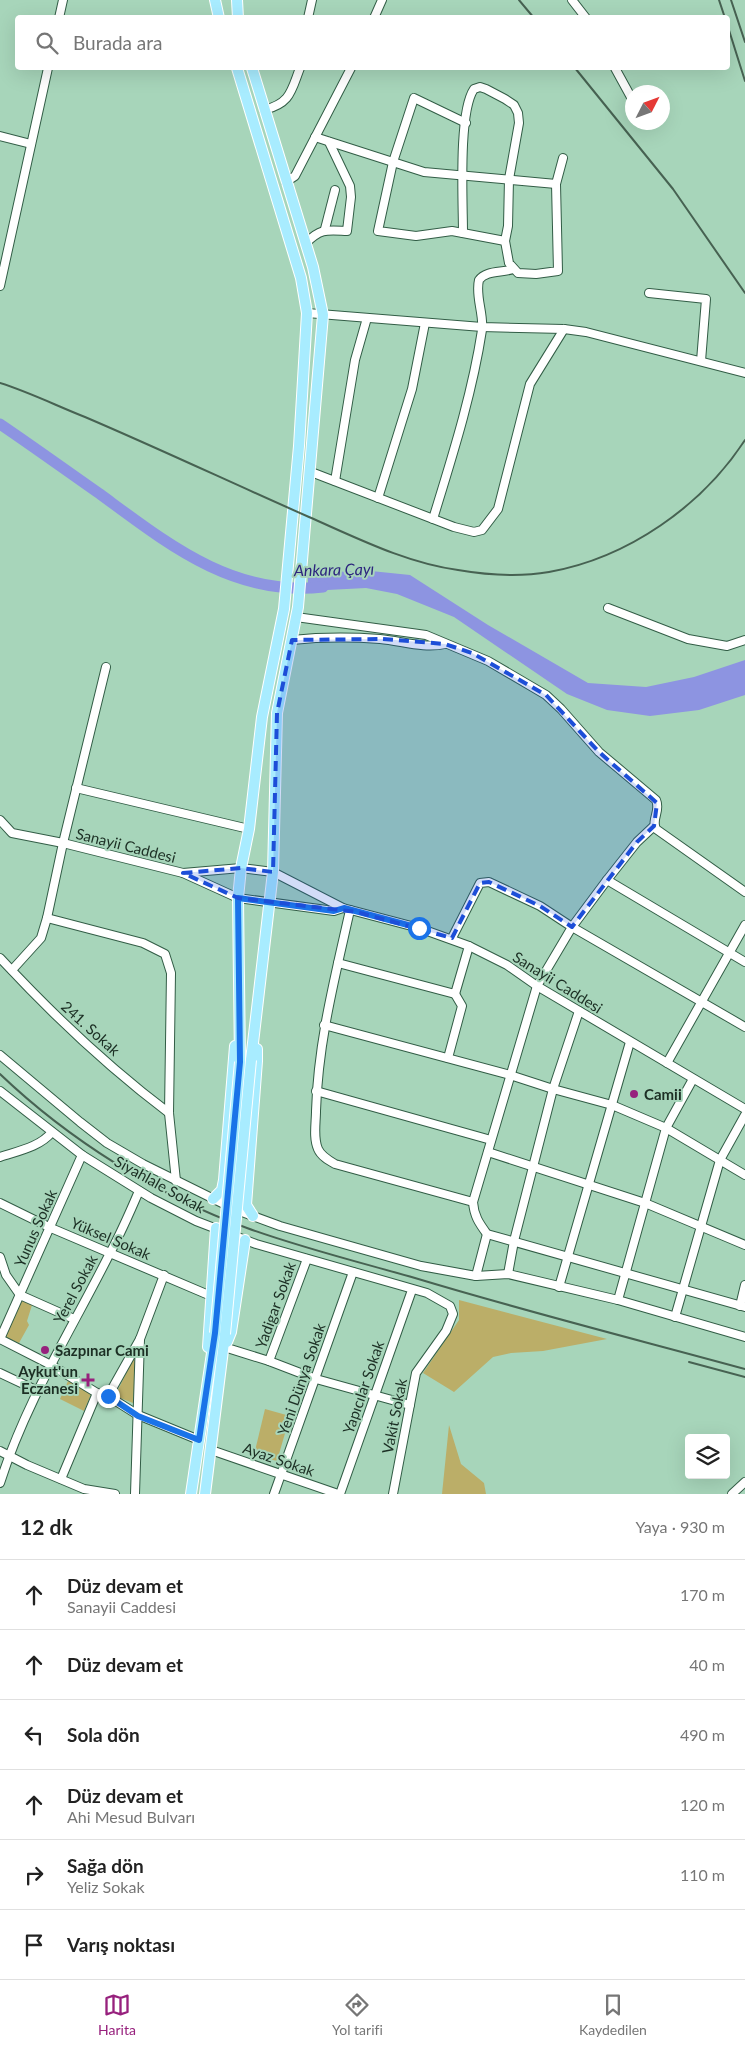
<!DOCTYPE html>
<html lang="tr">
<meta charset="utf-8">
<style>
:root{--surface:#fff;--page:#f6f6f6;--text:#222;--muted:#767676;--line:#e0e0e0;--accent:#97217d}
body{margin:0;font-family:Lato,sans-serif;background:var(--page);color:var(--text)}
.controls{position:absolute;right:15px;bottom:15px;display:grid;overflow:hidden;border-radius:5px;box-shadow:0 5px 20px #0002}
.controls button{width:45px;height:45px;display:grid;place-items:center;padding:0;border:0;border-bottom:1px solid var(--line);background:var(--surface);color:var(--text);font:25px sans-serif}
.compass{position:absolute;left:625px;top:85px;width:45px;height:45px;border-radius:50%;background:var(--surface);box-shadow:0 5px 20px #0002;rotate:48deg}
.stop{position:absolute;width:15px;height:15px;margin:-11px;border:4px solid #1a73e8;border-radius:50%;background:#fff}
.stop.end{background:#1a73e8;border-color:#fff;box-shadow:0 1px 5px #0008}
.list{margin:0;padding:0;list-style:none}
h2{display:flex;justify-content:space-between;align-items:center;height:65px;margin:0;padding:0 20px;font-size:21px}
h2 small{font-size:16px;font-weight:400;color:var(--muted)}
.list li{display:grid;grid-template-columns:32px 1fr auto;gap:15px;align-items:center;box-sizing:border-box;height:70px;padding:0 20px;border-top:1px solid var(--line)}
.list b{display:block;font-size:19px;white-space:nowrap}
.list p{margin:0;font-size:16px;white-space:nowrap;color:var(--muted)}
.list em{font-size:16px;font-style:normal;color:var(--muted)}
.icon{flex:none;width:28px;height:28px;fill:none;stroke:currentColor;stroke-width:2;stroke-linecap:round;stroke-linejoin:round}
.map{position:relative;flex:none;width:745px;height:1494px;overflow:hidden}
.search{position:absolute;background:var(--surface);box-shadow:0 5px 20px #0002;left:15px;right:15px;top:15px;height:55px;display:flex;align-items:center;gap:12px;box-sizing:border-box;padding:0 18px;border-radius:5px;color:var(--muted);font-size:19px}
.sheet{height:485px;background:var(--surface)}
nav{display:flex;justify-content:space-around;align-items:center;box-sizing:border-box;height:70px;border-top:1px solid var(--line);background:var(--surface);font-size:14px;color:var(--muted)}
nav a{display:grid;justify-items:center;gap:2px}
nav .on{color:var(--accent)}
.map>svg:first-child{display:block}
</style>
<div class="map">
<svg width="745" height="1494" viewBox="0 0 745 1494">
<rect width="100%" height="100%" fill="#a7d5ba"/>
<g fill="#bbae68">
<path d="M22 1299 32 1305 27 1321 29 1325 19 1343 5 1337Z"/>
<path d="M459 1300 607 1339 543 1351 511 1353 493 1357 454 1392 423 1373 459 1320Z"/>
<path d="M134 1357 136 1366 133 1403 115 1396Z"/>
<path d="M68 1381 92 1392 84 1411 60 1399Z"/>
<path d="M265 1409 290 1416 277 1461 254 1455Z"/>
<path d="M449 1425 461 1464 484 1483 486 1494H442Z"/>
</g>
<path fill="#8d94e1" d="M308 568 327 572 371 571 410 575 488 625 588 683 646 687 694 677 745 660V695L699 710 650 716 607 710 567 694 454 617 397 594 366 588 308 591Z"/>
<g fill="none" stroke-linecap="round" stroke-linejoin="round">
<path stroke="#8d94e1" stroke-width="11" d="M0 424C34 447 67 471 100 494 168 544 233 597 323 587"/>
<g stroke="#325d46" stroke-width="10">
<g id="minor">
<path d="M572 0 586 18"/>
<path d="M59 18 63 0"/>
<path d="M308 18 312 0"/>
<path d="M374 18 382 0"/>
<path d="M615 68 632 99"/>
<path d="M264 110C291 103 291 91 300 68"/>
<path d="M466 123 414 98 393 162 378 231 416 236 452 231 505 241"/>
<path d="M0 136 31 144"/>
<path d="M315 137 424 172 556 184"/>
<path d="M286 182 295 176 351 68"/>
<path d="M325 229 335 190"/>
<path d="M463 233C463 202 458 112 474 89L480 87 486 89 505 99 514 105 518 113 519 123 509 179 508 226 505 241 509 263 518 273 536 274 558 271 556 184 563 158"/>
<path d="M306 243C321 228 327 230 347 231L351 197 350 186 329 142"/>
<path d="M0 286 48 68"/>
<path d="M649 293 706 299 701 361"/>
<path d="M307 313 482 327 564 329 586 332 745 373"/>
<path d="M311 472 454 527 474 532 482 530 498 509 530 384 564 329"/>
<path d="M335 481 355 360 367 318"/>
<path d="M378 498 412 389 425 323"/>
<path d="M433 519C452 457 472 395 482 330 484 314 475 296 479 280 486 270 502 273 513 269"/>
<path d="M608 608 688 639 727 646 745 640"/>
<path d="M296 617 426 635 488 661 546 695 561 709 599 752 656 800C661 811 651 819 656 829L745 892"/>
<path d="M292 640C321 637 351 637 380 639 402 641 424 649 445 644"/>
<path d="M76 788 249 829"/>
<path d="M0 820 12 833 63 843 183 873 238 898 334 911 343 908"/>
<path d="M654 826 637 842 607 880 572 927 537 986 473 1202C474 1216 479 1223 487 1234L745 1307"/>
<path d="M183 873 241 868 273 872 343 908 419 928 469 946 507 965 537 986 745 1109"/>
<path d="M607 880 745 962"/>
<path d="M350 910C335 977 318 1042 316 1111 316 1123 313 1138 318 1149 321 1156 328 1160 335 1164L473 1202"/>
<path d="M47 918 143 943 165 954 171 973 169 1113 176 1181"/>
<path d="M452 938 480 883 489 882 540 906 572 927 745 1027"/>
<path d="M0 958C52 1014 108 1067 169 1113"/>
<path d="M338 963 455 994 469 946"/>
<path d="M12 970 41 938 47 918 63 843 106 667"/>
<path d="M324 1025 510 1075 553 1089 612 1105 666 1128 745 1175"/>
<path d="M0 1055 80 1122 107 1143 143 1164 234 1209 280 1226 421 1266 476 1276 508 1274 618 1300 745 1337"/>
<path d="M448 1058 462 1006 455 994"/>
<path d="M667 1063 745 925"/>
<path d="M0 1091 82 1155 151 1198 196 1221 256 1244 427 1293 450 1306 453 1314 446 1331 416 1373 393 1494"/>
<path d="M316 1091 491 1140"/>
<path d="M488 1152 645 1203 745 1245"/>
<path d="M0 1157C18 1151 40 1147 52 1132"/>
<path d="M0 1203 51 1228 211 1296"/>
<path d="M0 1257 6 1275 20 1295 74 1319"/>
<path d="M508 1274 514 1241 553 1089 579 1011"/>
<path d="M476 1276 487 1234"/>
<path d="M559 1287 630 1042"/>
<path d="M618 1300 666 1128 693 1079"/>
<path d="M740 1306 745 1285"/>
<path d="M675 1317 720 1160 745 1115"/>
<path d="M0 1339 51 1365 97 1393 108 1396 138 1415 199 1440"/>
<path d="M0 1339 82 1155"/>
<path d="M224 1347 269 1361 316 1379 410 1405"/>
<path d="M269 1361 307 1259"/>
<path d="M0 1373 38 1391"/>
<path d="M108 1396 140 1339 164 1275"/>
<path d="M211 1450 338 1494"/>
<path d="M0 1451 27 1465 84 1489 115 1494"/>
<path d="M61 1479 97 1393"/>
<path d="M0 1483C26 1401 72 1329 110 1253 121 1233 130 1212 139 1191"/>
<path d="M135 1494 140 1339"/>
<path d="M274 1494 353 1272"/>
<path d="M340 1494 412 1290"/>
<path d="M732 1494 745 1482"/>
</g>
</g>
<g stroke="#fff" stroke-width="12">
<g id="major">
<path d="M215 0 219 18"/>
<path d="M237 0 238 18"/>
<path d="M237 68 301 278 307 313 299 446 284 609 262 717 249 829 241 868 238 898 240 1062"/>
<path d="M251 1060 273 872 277 713 298 607 323 315 313 267 252 68"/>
<path d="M213 1199 222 1190 224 1180 235 1046"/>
<path d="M253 1216 246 1205 257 1061V1049"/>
<path d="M227 1342 231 1332 245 1240"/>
<path d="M208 1347 216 1228"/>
<path d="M191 1494 215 1333"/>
<path d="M205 1494 225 1334"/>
</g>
</g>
<use href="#minor" stroke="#fff" stroke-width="8"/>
<use href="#major" stroke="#a8ecff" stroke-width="10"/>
<g stroke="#476252" stroke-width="2">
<path d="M519 0 534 18"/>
<path d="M719 0 725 18"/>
<path d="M731 0 745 42"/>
<path d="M728 27 745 81"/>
<path d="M575 68 673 189 745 293"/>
<path d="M0 383C29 392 57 406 85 417 160 449 234 484 309 517 357 538 406 563 458 570 487 575 520 577 549 572 628 558 702 506 745 440"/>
<path d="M0 1074C68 1139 158 1196 247 1228 302 1248 359 1262 415 1278 524 1311 635 1339 745 1369"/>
<path d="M689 1362 745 1377"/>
</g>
<g stroke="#fff" stroke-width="12" stroke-linecap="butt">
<g id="major-bridge">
<path d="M215 1333 240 1062"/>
<path d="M225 1334 251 1060"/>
</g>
</g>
<use href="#major-bridge" stroke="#a8ecff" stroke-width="10"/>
</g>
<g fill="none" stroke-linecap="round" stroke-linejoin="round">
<path stroke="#1a73e8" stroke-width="6" d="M108 1396 138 1416 199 1440 215 1333 240 1062 238 898 334 911 344 908 419 928"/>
</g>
<path fill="#1d4ed8" fill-opacity="0.2" stroke="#1d4ed8" stroke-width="4" stroke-dasharray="10 6" stroke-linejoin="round" d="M383 639 445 644 472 653 546 695 599 752 657 803 654 826 637 842 572 927 540 906 489 882 480 883 452 938 357 912 238 898 183 873 241 868 273 872 277 713 292 640Z"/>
<g fill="#97217d" stroke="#a7d5ba" stroke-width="2">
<circle cx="634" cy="1094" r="5"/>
<circle cx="45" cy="1350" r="5"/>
<path d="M85.5 1372.5h5v5h5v5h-5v5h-5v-5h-5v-5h5z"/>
</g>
<g text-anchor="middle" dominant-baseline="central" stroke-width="4" stroke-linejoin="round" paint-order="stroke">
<g font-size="15" fill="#1c2f24" stroke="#a7d5ba">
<text transform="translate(126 845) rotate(14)">Sanayii Caddesi</text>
<text transform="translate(558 982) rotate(32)">Sanayii Caddesi</text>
<text transform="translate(91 1028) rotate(42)">241. Sokak</text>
<text transform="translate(160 1184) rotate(29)">Siyahlale Sokak</text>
<text transform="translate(35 1228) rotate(-66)">Yunus Sokak</text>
<text transform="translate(111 1238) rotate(23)">Yüksel Sokak</text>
<text transform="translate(75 1289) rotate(-62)">Yerel Sokak</text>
<text transform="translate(275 1305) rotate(-70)">Yadigar Sokak</text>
<text transform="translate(301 1379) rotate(-71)">Yeni Dünya Sokak</text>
<text transform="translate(363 1387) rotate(-71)">Yapıcılar Sokak</text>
<text transform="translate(394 1416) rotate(-79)">Vakit Sokak</text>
<text transform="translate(279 1459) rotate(19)">Ayaz Sokak</text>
</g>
<g font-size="15" font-weight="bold" fill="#1c2f24" stroke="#a7d5ba" text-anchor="start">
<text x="644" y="1094">Camii</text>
<text x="55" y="1350">Sazpınar Cami</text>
<text x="78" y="1371" text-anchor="end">Aykut'un<tspan x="78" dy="17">Eczanesi</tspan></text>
</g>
<g font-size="16" font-style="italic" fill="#2c257e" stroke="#a7d5ba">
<text transform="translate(334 569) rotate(-1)">Ankara Çayı</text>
</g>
</g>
</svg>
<div class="controls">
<button><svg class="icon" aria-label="layers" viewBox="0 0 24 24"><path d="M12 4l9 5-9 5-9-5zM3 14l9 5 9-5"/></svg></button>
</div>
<svg class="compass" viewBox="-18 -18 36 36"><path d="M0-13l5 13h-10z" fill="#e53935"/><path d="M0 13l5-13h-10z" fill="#767676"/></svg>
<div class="stop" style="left:419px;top:928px"></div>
<div class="stop end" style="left:108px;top:1396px"></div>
<div class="search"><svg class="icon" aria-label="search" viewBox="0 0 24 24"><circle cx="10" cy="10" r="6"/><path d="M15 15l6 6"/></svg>Burada ara</div>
</div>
<section class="sheet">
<h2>12 dk<small>Yaya · 930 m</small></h2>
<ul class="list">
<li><svg class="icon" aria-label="ahead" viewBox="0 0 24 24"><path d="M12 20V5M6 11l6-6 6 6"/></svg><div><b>Düz devam et</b><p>Sanayii Caddesi</p></div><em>170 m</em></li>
<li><svg class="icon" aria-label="ahead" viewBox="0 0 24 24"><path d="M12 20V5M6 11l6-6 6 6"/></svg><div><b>Düz devam et</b></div><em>40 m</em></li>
<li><svg class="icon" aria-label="left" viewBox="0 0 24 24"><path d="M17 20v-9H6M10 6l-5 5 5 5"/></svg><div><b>Sola dön</b></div><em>490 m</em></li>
<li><svg class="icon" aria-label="ahead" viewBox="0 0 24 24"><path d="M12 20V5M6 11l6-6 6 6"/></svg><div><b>Düz devam et</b><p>Ahi Mesud Bulvarı</p></div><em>120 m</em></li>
<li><svg class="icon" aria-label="right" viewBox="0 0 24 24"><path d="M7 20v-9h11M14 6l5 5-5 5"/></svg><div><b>Sağa dön</b><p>Yeliz Sokak</p></div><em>110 m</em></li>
<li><svg class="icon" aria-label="arrive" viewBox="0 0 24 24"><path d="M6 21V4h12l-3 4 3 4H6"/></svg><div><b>Varış noktası</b></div></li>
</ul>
</section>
<nav>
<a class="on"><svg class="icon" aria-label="map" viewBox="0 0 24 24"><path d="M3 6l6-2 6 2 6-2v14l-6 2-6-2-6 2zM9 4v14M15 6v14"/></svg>Harita</a>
<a><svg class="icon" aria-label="directions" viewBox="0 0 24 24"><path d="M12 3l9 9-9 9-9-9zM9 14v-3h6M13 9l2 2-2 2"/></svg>Yol tarifi</a>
<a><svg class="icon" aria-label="saved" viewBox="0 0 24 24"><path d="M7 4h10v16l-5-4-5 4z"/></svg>Kaydedilen</a>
</nav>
